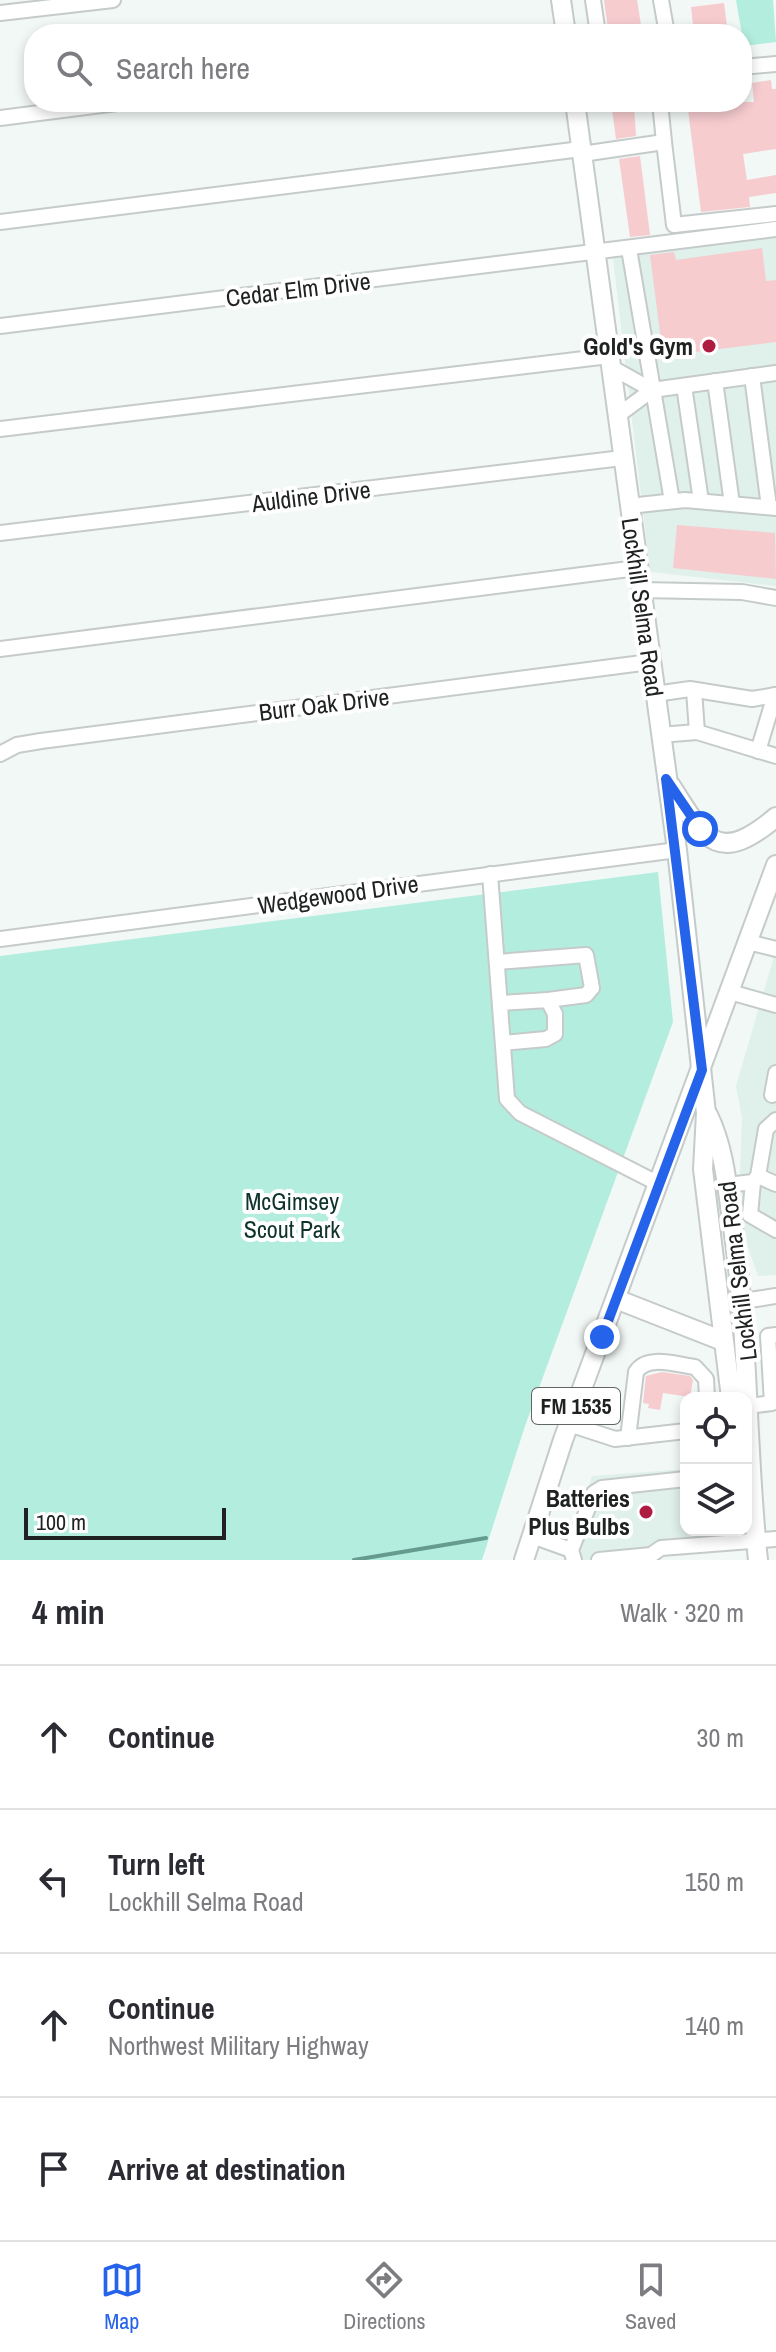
<!DOCTYPE html>
<meta charset="utf-8">
<style>
:root{--surface:#fff;--page:#f2f2f3;--text:#2b2b33;--muted:#7c7c81;--line:#e1e1e2;--accent:#2563eb}
body{margin:0;font-family:"Archivo Narrow",sans-serif;background:var(--page);color:var(--text)}
.controls{position:absolute;right:24px;bottom:24px;display:grid;overflow:hidden;border-radius:16px;box-shadow:0 4px 12px #0003}
.controls button{width:72px;height:72px;display:grid;place-items:center;padding:0;border:0;border-bottom:2px solid var(--line);background:var(--surface);color:var(--text);font:40px sans-serif}
.scale{position:absolute;left:24px;bottom:20px;width:202px;box-sizing:border-box;padding-left:8px;border:4px solid #202222;border-top:0;font-size:22px;line-height:28px;white-space:nowrap;color:#202222;-webkit-text-stroke:6px #fff;paint-order:stroke}
.stop{position:absolute;width:24px;height:24px;margin:-18px;border:6px solid #2563eb;border-radius:50%;background:#fff}
.stop.end{background:#2563eb;border-color:#fff;box-shadow:0 2px 8px #0008}
.list{margin:0;padding:0;list-style:none}
h2{display:flex;justify-content:space-between;align-items:center;height:104px;margin:0;padding:0 32px;font-size:34px}
h2 small{font-size:26px;font-weight:400;color:var(--muted)}
.list li{display:grid;grid-template-columns:52px 1fr auto;gap:24px;align-items:center;box-sizing:border-box;height:144px;padding:0 32px;border-top:2px solid var(--line)}
.list b{display:block;font-size:30px;white-space:nowrap}
.list p{margin:0;font-size:26px;white-space:nowrap;color:var(--muted)}
.list em{font-size:26px;font-style:normal;color:var(--muted)}
.icon{flex:none;width:44px;height:44px;fill:none;stroke:currentColor;stroke-width:2;stroke-linecap:round;stroke-linejoin:round}
.map{position:relative;flex:none;width:776px;height:1560px;overflow:hidden}
.search{position:absolute;background:var(--surface);box-shadow:0 4px 12px #0003;left:24px;right:24px;top:24px;height:88px;display:flex;align-items:center;gap:20px;box-sizing:border-box;padding:0 28px;border-radius:32px;color:var(--muted);font-size:30px}
.sheet{height:680px;background:var(--surface)}
nav{display:flex;justify-content:space-around;align-items:center;box-sizing:border-box;height:112px;border-top:2px solid var(--line);background:var(--surface);font-size:22px;color:var(--muted)}
nav a{display:grid;justify-items:center;gap:4px}
nav .on{color:var(--accent)}
.map>svg:first-child{display:block}
</style>
<div class="map">
<svg width="776" height="1560" viewBox="0 0 776 1560">
<rect width="100%" height="100%" fill="#f2f8f6"/>
<g fill="#e0f0eb">
<path d="M776 225V586L650 572 612 250Z"/>
<path d="M776 949V1275L758 1276 746 1242 740 1174 742 1118 736 1086Z"/>
<path d="M686 1469V1530H734L736 1545 623 1560H564L592 1476Z"/>
</g>
<g fill="#b3edde">
<path d="M736 0H773L776 42 744 46Z"/>
<path d="M658 872 673 1022 525 1426 482 1560H0V956Z"/>
</g>
<g fill="none" stroke-linecap="round" stroke-linejoin="round">
<path stroke="#659a8e" stroke-width="4" d="M354 1560 486 1538"/>
</g>
<g fill="#f6cccf">
<path d="M604 0H637L641 25 608 29Z"/>
<path d="M724 3 728 34H694L691 7Z"/>
<path d="M771 80 772 89H776V149L743 154 747 180 776 175V193L749 197 750 207 701 212 687 102H754L752 83Z"/>
<path d="M611 102H629L630 106H634L636 136 616 139Z"/>
<path d="M640 156 650 235 630 237 619 159Z"/>
<path d="M762 248 766 281 776 280V342L663 356 650 255 674 252 676 260Z"/>
<path d="M677 525 775 533 776 579 673 568Z"/>
<path d="M662 1372 690 1376 693 1380 690 1397 663 1393 660 1410 648 1408 649 1404 643 1403 646 1376Z"/>
</g>
<g fill="none" stroke-linecap="round" stroke-linejoin="round">
<g stroke="#c5cbca" stroke-width="18">
<g id="minor">
<path d="M593 0 598 34"/>
<path d="M661 0 667 34"/>
<path d="M0 13 113 0"/>
<path d="M742 67 776 64"/>
<path d="M0 118 125 102"/>
<path d="M664 142 674 225 776 214"/>
<path d="M582 154 664 142 660 102"/>
<path d="M0 222 581 149"/>
<path d="M629 249 672 501"/>
<path d="M0 326 776 229"/>
<path d="M611 367 652 390"/>
<path d="M752 376 769 507"/>
<path d="M715 381 732 504"/>
<path d="M684 386 701 501"/>
<path d="M617 416 652 390 776 373"/>
<path d="M0 429 609 356"/>
<path d="M629 506 685 500 776 508"/>
<path d="M0 533 622 458"/>
<path d="M640 590 742 592 776 598"/>
<path d="M0 649 637 568"/>
<path d="M694 690 697 732"/>
<path d="M655 694 690 689 752 699 776 695"/>
<path d="M660 735 697 732 776 756"/>
<path d="M758 751 775 695"/>
<path d="M0 754 17 745 41 741 650 662"/>
<path d="M490 874 507 1099 520 1113 659 1184"/>
<path d="M0 939 677 850"/>
<path d="M748 942 776 949"/>
<path d="M497 962 586 955 592 988 586 995 548 1000"/>
<path d="M730 992 776 1005"/>
<path d="M501 1003 548 1000 555 1014V1034L546 1039 503 1043"/>
<path d="M772 1095 776 1073"/>
<path d="M758 1176 776 1184"/>
<path d="M753 1182 750 1215 776 1230"/>
<path d="M727 1185 753 1182 758 1176 766 1129 776 1120"/>
<path d="M743 1301 776 1296"/>
<path d="M749 1406 772 1403 768 1336 776 1335"/>
<path d="M569 1424 615 1439 686 1431"/>
<path d="M628 1438 636 1372C647 1354 677 1365 695 1367L706 1379 707 1398"/>
<path d="M532 1536 571 1550"/>
<path d="M574 1560 571 1550 594 1493 602 1488 686 1479"/>
<path d="M599 1560 651 1555 661 1548 776 1539"/>
</g>
</g>
<g stroke="#c5cbca" stroke-width="22">
<g id="major">
<path d="M561 0 566 34"/>
<path d="M575 102 677 850 706 1113 703 1169 731 1398"/>
<path d="M671 786C705 840 718 866 776 817"/>
<path d="M708 1115C725 1150 727 1188 733 1227 749 1338 746 1448 758 1560"/>
<path d="M616 1299 723 1341"/>
<path d="M524 1560 563 1440 776 865"/>
</g>
</g>
<use href="#minor" stroke="#fff" stroke-width="14"/>
<use href="#major" stroke="#fff" stroke-width="18"/>
</g>
<g fill="none" stroke-linecap="round" stroke-linejoin="round">
<path stroke="#2563eb" stroke-width="10" d="M602 1337 702 1070 666 779 700 829"/>
</g>
<g fill="#af1c41" stroke="#fff" stroke-width="3">
<circle cx="709" cy="346" r="8"/>
<circle cx="646" cy="1512" r="8"/>
</g>
<g text-anchor="middle" dominant-baseline="central" stroke-width="8" stroke-linejoin="round" paint-order="stroke">
<rect fill="#fff" stroke="#636464" stroke-width="2" x="532" y="1388" width="88" height="36" rx="6"/>
<g font-size="22" font-weight="bold" fill="#202222">
<text x="576" y="1406">FM 1535</text>
</g>
<g font-size="24" fill="#202222" stroke="#fff">
<text transform="translate(298 289) rotate(-7)">Cedar Elm Drive</text>
<text transform="translate(311 496) rotate(-7)">Auldine Drive</text>
<text transform="translate(643 607) rotate(82)">Lockhill Selma Road</text>
<text transform="translate(324 704) rotate(-7)">Burr Oak Drive</text>
<text transform="translate(338 894) rotate(-8)">Wedgewood Drive</text>
<text transform="translate(737 1271) rotate(-97)">Lockhill Selma Road</text>
</g>
<g font-size="24" font-weight="bold" fill="#202222" stroke="#fff" text-anchor="end">
<text x="693" y="346">Gold's Gym</text>
<text x="630" y="1498">Batteries<tspan x="630" dy="28">Plus Bulbs</tspan></text>
</g>
<g font-size="24" fill="#0e332c" stroke="#fff">
<text x="292" y="1201">McGimsey<tspan x="292" dy="28">Scout Park</tspan></text>
</g>
</g>
</svg>
<div class="controls">
<button><svg class="icon" aria-label="locate" viewBox="0 0 24 24"><circle cx="12" cy="12" r="6"/><path d="M12 2v4M12 18v4M2 12h4M18 12h4"/></svg></button>
<button><svg class="icon" aria-label="layers" viewBox="0 0 24 24"><path d="M12 4l9 5-9 5-9-5zM3 14l9 5 9-5"/></svg></button>
</div>
<div class="scale">100 m</div>
<div class="stop" style="left:700px;top:829px"></div>
<div class="stop end" style="left:602px;top:1337px"></div>
<div class="search"><svg class="icon" aria-label="search" viewBox="0 0 24 24"><circle cx="10" cy="10" r="6"/><path d="M15 15l6 6"/></svg>Search here</div>
</div>
<section class="sheet">
<h2>4 min<small>Walk · 320 m</small></h2>
<ul class="list">
<li><svg class="icon" aria-label="ahead" viewBox="0 0 24 24"><path d="M12 20V5M6 11l6-6 6 6"/></svg><div><b>Continue</b></div><em>30 m</em></li>
<li><svg class="icon" aria-label="left" viewBox="0 0 24 24"><path d="M17 20v-9H6M10 6l-5 5 5 5"/></svg><div><b>Turn left</b><p>Lockhill Selma Road</p></div><em>150 m</em></li>
<li><svg class="icon" aria-label="ahead" viewBox="0 0 24 24"><path d="M12 20V5M6 11l6-6 6 6"/></svg><div><b>Continue</b><p>Northwest Military Highway</p></div><em>140 m</em></li>
<li><svg class="icon" aria-label="arrive" viewBox="0 0 24 24"><path d="M6 21V4h12l-3 4 3 4H6"/></svg><div><b>Arrive at destination</b></div></li>
</ul>
</section>
<nav>
<a class="on"><svg class="icon" aria-label="map" viewBox="0 0 24 24"><path d="M3 6l6-2 6 2 6-2v14l-6 2-6-2-6 2zM9 4v14M15 6v14"/></svg>Map</a>
<a><svg class="icon" aria-label="directions" viewBox="0 0 24 24"><path d="M12 3l9 9-9 9-9-9zM9 14v-3h6M13 9l2 2-2 2"/></svg>Directions</a>
<a><svg class="icon" aria-label="saved" viewBox="0 0 24 24"><path d="M7 4h10v16l-5-4-5 4z"/></svg>Saved</a>
</nav>
